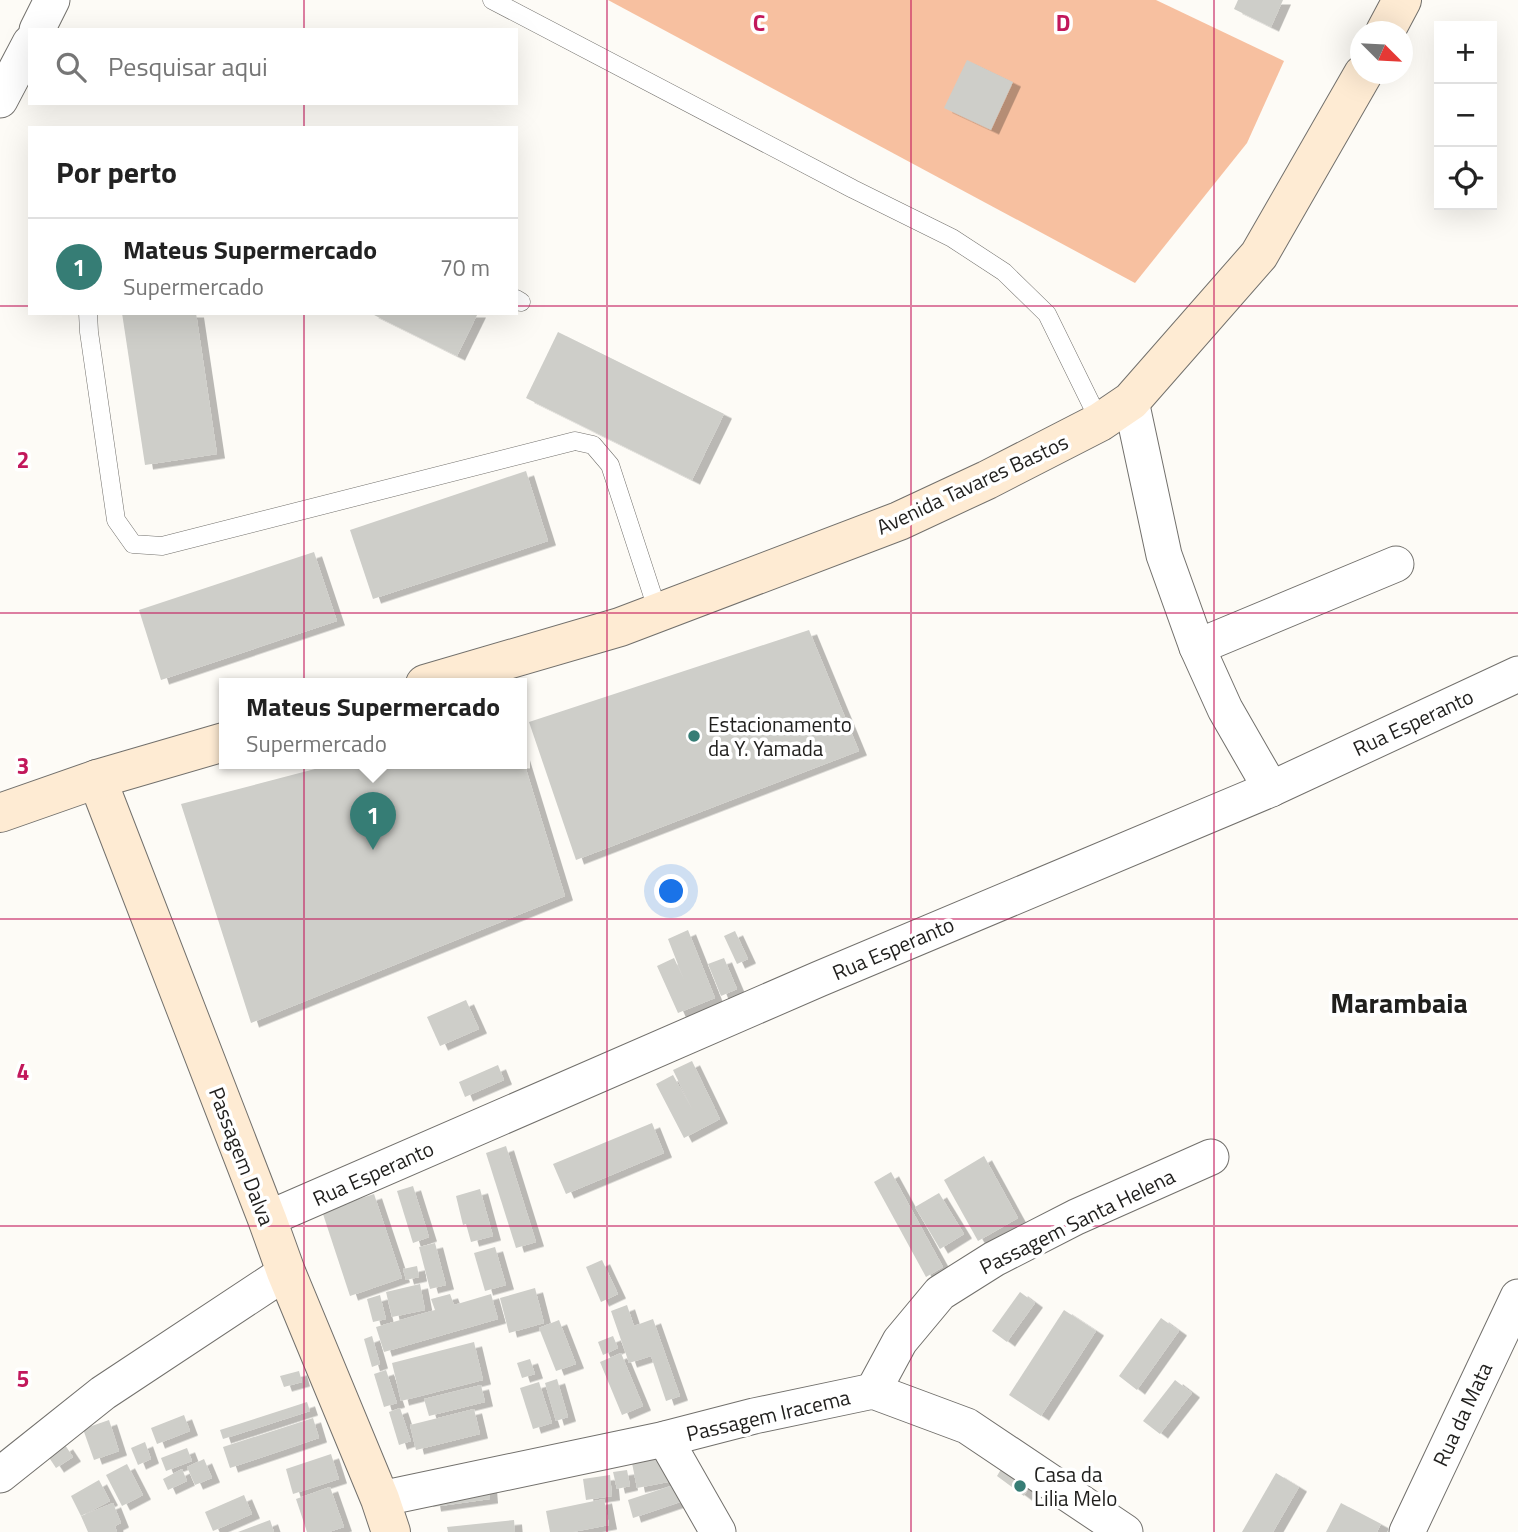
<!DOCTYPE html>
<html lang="pt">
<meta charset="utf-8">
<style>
:root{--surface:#fff;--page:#f2f2f2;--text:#222;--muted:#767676;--line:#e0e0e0;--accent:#367d75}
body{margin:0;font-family:"Titillium Web",sans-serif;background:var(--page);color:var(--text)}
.controls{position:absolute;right:21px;top:21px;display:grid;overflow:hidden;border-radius:0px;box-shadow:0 7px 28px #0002}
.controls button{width:63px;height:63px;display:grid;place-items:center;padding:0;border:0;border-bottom:2px solid var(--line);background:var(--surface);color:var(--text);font:35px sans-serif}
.compass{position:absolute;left:1350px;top:21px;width:63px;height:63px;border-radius:50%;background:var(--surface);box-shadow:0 7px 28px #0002;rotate:114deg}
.you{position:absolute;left:672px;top:892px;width:24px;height:24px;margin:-18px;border:5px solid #fff;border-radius:50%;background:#1a73e8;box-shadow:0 0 0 10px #1a73e833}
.badge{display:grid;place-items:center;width:46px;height:46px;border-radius:50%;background:var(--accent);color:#fff;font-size:23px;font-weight:700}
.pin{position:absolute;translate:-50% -58px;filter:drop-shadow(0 2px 4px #0008)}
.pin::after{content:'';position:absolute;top:37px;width:24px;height:21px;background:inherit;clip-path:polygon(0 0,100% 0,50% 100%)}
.popup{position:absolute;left:219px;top:678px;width:308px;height:91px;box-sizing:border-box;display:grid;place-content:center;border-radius:0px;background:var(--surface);filter:drop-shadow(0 2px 5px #0005);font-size:23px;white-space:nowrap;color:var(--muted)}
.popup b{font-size:26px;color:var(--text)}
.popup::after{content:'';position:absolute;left:50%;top:100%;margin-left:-14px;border:14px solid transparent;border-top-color:var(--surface)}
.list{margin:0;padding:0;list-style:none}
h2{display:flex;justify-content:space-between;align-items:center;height:91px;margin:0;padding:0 28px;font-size:30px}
h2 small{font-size:23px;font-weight:400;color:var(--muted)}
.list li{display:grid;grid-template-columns:46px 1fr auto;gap:21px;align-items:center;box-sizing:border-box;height:98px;padding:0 28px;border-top:2px solid var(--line)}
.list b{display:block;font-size:26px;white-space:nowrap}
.list p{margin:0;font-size:23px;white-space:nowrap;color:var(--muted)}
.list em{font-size:23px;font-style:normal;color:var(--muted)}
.icon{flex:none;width:38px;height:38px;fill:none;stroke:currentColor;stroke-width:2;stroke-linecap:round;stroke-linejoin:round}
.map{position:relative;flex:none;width:1518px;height:1532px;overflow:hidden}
.search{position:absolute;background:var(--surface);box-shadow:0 7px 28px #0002;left:28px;top:28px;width:490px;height:77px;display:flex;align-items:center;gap:18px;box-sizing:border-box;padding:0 24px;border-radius:0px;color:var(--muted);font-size:26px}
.panel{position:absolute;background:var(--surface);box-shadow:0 7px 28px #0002;left:28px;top:126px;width:490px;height:189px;border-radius:0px}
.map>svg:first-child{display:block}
</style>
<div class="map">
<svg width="1518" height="1532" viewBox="0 0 1518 1532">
<defs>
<filter id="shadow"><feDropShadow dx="8" dy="4.5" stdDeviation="0" flood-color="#0004"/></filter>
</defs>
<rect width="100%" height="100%" fill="#fdfbf6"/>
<path fill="#f7c0a0" d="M608 0H1156L1284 61 1247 143 1135 283Z"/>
<g fill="#cecec9" filter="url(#shadow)">
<path d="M1238 0H1283L1271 27 1234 9Z"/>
<path d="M967 60 1013 82 991 130 944 108Z"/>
<path d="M122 313H196L217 454 145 465Z"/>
<path d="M370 313H478L457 356Z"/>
<path d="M558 332 724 414 692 480 526 398Z"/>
<path d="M526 471 548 541 373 599 350 530Z"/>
<path d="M314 552 337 621 161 680 139 610Z"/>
<path d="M809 630 859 751 576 860 529 722Z"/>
<path d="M522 756 565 896 251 1023 181 804 334 764H522Z"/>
<path d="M688 930 715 998 678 1013 657 966 674 958 684 980 668 939Z"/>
<path d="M735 931 748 959 737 964 724 936Z"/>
<path d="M724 958 737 989 721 996 708 964Z"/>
<path d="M466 1000 479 1029 440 1046 427 1017Z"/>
<path d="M692 1061 720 1119 684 1138 656 1084 673 1075 692 1109 673 1070Z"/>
<path d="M498 1065 504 1080 465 1097 459 1082Z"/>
<path d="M652 1123 664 1153 566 1194 553 1164Z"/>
<path d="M506 1146 536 1242 516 1248 486 1153Z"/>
<path d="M984 1156 1018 1218 978 1241 944 1180Z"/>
<path d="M891 1172 943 1267 926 1277 874 1182Z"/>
<path d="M413 1186 429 1237 413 1243 397 1191Z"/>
<path d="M480 1189 493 1236 471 1242 466 1224 463 1225 456 1196Z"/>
<path d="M939 1193 964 1234 940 1249 915 1207Z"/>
<path d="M374 1194 402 1278 350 1296 322 1211Z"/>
<path d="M435 1243 446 1285 430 1289 419 1247Z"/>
<path d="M495 1247 506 1285 485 1291 474 1253Z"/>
<path d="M602 1260 618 1294 601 1302 586 1267Z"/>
<path d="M417 1266 419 1277 406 1280 403 1269Z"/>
<path d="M420 1284 425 1310 392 1317 386 1292Z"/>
<path d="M535 1288 544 1323 509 1333 500 1298Z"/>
<path d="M1020 1292 1035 1303 1007 1342 992 1331Z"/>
<path d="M450 1294 454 1305 491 1294 498 1319 384 1352 376 1327 435 1310 431 1299Z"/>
<path d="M380 1295 386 1319 373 1322 367 1299Z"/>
<path d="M627 1305 634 1326 653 1319 680 1396 666 1401 651 1356 629 1363 611 1311Z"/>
<path d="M1064 1310 1096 1331 1041 1416 1009 1395Z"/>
<path d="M1161 1318 1179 1331 1137 1390 1119 1376Z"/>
<path d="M559 1320 576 1364 556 1371 539 1328Z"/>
<path d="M372 1336 380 1364 372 1367 364 1339Z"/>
<path d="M613 1336 618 1348 603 1355 598 1342Z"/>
<path d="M474 1342 483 1380 401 1401 392 1363Z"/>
<path d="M621 1353 643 1406 622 1415 600 1362Z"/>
<path d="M530 1359 535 1374 522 1378 517 1363Z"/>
<path d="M386 1370 397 1403 384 1407 374 1374Z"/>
<path d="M299 1371 302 1382 284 1387 280 1376Z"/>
<path d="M557 1379 568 1417 556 1421 545 1383Z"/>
<path d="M1175 1380 1192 1393 1160 1434 1143 1421Z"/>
<path d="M539 1382 552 1423 533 1429 520 1388Z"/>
<path d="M481 1385 485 1402 429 1416 424 1399Z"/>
<path d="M307 1402 310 1411 223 1439 220 1430Z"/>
<path d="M400 1408 411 1441 399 1445 389 1412Z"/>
<path d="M474 1409 480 1434 416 1450 410 1425Z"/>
<path d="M184 1415 190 1431 157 1444 151 1428Z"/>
<path d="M313 1418 319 1438 230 1468 223 1447Z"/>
<path d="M109 1420 119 1451 94 1460 83 1429Z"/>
<path d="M145 1442 151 1459 138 1465 131 1448Z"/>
<path d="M65 1445 73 1457 56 1468 48 1456Z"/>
<path d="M187 1448 192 1461 166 1471 161 1458Z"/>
<path d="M331 1454 339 1479 293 1494 286 1469Z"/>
<path d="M1009 1456 1036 1474 1024 1496 997 1476Z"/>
<path d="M663 1457 668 1482 637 1488 632 1463Z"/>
<path d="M204 1459 212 1478 195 1485 187 1467Z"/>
<path d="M127 1464 143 1495 122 1506 106 1475Z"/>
<path d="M182 1469 187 1481 168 1490 163 1479Z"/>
<path d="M627 1470 630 1486 617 1489 613 1472Z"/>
<path d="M1276 1473 1299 1487 1273 1532H1242Z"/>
<path d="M610 1475 612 1496 586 1500 583 1479Z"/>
<path d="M99 1480 110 1501 81 1516 71 1496Z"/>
<path d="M683 1482 689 1499 633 1518 628 1500Z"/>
<path d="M489 1486 490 1499 433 1507 431 1494Z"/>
<path d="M330 1487 344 1527 329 1532H307L296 1499Z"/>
<path d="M244 1495 252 1514 213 1531 205 1512Z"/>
<path d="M604 1499 609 1525 573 1532H550L546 1511Z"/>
<path d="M113 1503 121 1523 115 1526 117 1532H88L81 1516Z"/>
<path d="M1341 1503 1381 1524 1377 1532H1326Z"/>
<path d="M270 1520 274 1532H238Z"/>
<path d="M514 1520 515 1532H448L447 1527Z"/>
</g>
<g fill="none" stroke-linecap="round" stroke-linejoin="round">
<g stroke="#72706c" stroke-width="19">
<g id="lane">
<path d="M492 0 853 189 952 238 1004 272 1047 314 1100 422"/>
<path d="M516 299 521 302"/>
<path d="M88 313 89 332 116 520 133 544 162 546 575 441 593 445 610 465 658 612"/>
</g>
</g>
<g stroke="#72706c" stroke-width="37">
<g id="street">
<path d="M37 30 52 0"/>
<path d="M0 100 30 43"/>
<path d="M1131 401 1164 555 1197 647 1225 709 1271 789"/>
<path d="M1197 647 1396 564"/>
<path d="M267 1219 819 979 1271 789 1518 674"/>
<path d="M873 1391 900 1341 940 1293 994 1259 1076 1217 1211 1157"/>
<path d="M665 1439 718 1532"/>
<path d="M0 1475 103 1393 286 1272"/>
<path d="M380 1499 665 1439 754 1416 873 1391 967 1426 1125 1532"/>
<path d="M1407 1532 1518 1297"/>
</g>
</g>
<g stroke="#72706c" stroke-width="40">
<g id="secondary">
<path d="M1385 32 1402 0"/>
<path d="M425 684 620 627 899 521 987 480 1100 422 1131 401 1259 255 1363 74"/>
<path d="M97 779 267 1219 286 1272 380 1499 391 1532"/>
<path d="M0 813 97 779 224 742"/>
</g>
</g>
<use href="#lane" stroke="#fff" stroke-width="18"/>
<use href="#street" stroke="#fff" stroke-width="35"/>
<use href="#secondary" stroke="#feebd3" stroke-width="38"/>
</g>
<path fill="none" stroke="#c2185b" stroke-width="2" stroke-opacity="0.55" d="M304 0V30M607 0V1532M911 0V1532M1214 0V1532M304 103V128M0 306H30M516 306H1518M304 313V1532M0 613H1518M0 919H1518M0 1226H1518"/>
<g fill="#367d75" stroke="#fff" stroke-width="2.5">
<circle cx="694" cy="736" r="7"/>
<circle cx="1020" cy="1486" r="7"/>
</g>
<g text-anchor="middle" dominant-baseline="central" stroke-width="7" stroke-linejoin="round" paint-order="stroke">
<g font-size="21" fill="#201f1d" stroke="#fff">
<text transform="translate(972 484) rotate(-25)">Avenida Tavares Bastos</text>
<text transform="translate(1413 722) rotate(-25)">Rua Esperanto</text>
<text transform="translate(893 948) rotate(-23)">Rua Esperanto</text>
<text transform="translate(242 1156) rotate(69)">Passagem Dalva</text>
<text transform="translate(373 1173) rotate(-24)">Rua Esperanto</text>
<text transform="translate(1077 1221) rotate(-26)">Passagem Santa Helena</text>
<text transform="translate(1462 1414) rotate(-65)">Rua da Mata</text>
<text transform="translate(768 1415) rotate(-13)">Passagem Iracema</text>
</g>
<g font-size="21" fill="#201f1d" stroke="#fff" text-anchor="start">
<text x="708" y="724">Estacionamento<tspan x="708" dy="24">da Y. Yamada</tspan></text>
<text x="1034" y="1474">Casa da<tspan x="1034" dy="24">Lilia Melo</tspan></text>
</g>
<g font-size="28" font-weight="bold" fill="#201f1d" stroke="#fff">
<text x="1399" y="1002">Marambaia</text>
</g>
</g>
<g font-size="23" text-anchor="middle" font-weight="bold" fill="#c2185b" stroke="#fff" stroke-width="7" stroke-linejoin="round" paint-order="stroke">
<text x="759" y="31">C</text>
<text x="1063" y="31">D</text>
<text x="23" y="468">2</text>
<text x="23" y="774">3</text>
<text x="23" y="1080">4</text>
<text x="23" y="1387">5</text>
</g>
</svg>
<div class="controls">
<button>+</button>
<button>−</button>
<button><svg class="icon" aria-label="locate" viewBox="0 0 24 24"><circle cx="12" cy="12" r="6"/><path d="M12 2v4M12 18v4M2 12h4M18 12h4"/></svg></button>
</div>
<svg class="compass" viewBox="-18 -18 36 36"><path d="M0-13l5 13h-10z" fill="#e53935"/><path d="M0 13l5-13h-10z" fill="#767676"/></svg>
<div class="you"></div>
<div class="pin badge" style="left:373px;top:850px">1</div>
<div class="popup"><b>Mateus Supermercado</b>Supermercado</div>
<div class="search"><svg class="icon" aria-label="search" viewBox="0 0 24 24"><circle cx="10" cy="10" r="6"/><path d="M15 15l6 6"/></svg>Pesquisar aqui</div>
<section class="panel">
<h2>Por perto<small></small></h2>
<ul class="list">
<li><span class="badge">1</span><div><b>Mateus Supermercado</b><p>Supermercado</p></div><em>70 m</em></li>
</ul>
</section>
</div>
